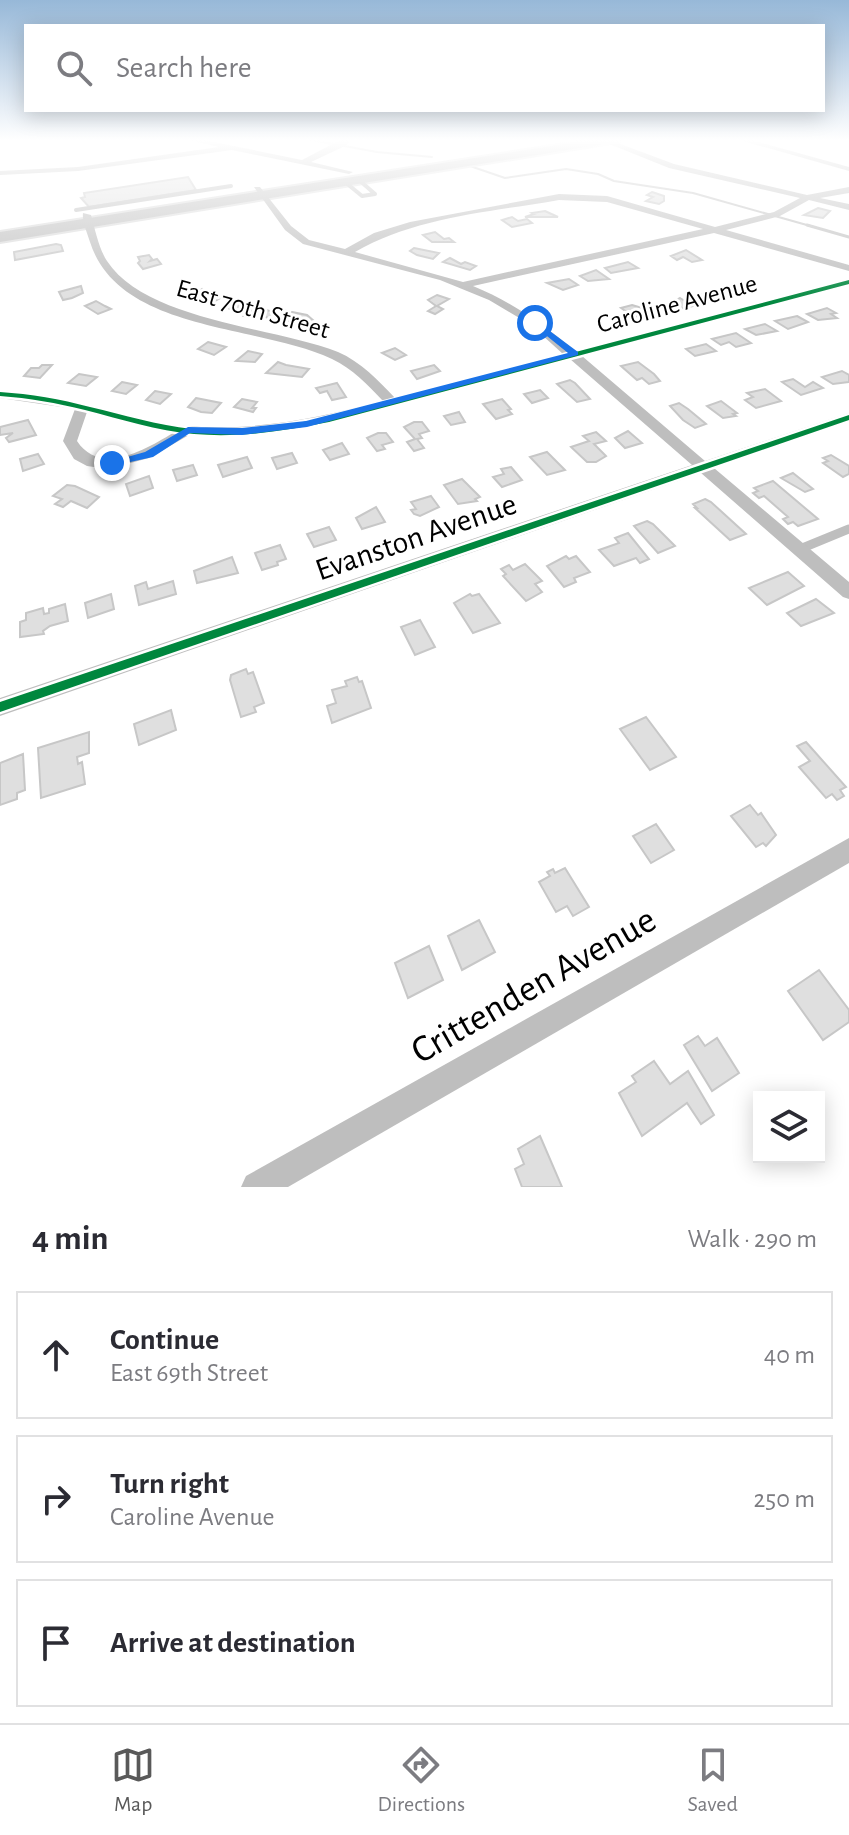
<!DOCTYPE html>
<meta charset="utf-8">
<style>
:root{--surface:#fff;--page:#f2f2f3;--text:#2b2b33;--muted:#7c7c81;--line:#e1e1e2;--accent:#595959}
body{margin:0;font-family:"Alegreya Sans",sans-serif;background:var(--page);color:var(--text)}
.controls{position:absolute;right:24px;bottom:24px;display:grid;overflow:hidden;border-radius:0px;box-shadow:0 4px 20px #0003}
.controls button{width:72px;height:72px;display:grid;place-items:center;padding:0;border:0;border-bottom:2px solid var(--line);background:var(--surface);color:var(--text);font:40px sans-serif}
.stop{position:absolute;width:24px;height:24px;margin:-18px;border:6px solid #1a73e8;border-radius:50%;background:#fff}
.stop.end{background:#1a73e8;border-color:#fff;box-shadow:0 2px 8px #0008}
.list{margin:0;padding:0;list-style:none}
h2{display:flex;justify-content:space-between;align-items:center;height:104px;margin:0;padding:0 32px;font-size:34px}
h2 small{font-size:26px;font-weight:400;color:var(--muted)}
.list li{display:grid;grid-template-columns:52px 1fr auto;gap:24px;align-items:center;box-sizing:border-box;height:128px;margin:0 16px 16px;padding:0 16px;border:2px solid var(--line);border-radius:0px}
.list b{display:block;font-size:30px;white-space:nowrap}
.list p{margin:0;font-size:26px;white-space:nowrap;color:var(--muted)}
.list em{font-size:26px;font-style:normal;color:var(--muted)}
.icon{flex:none;width:44px;height:44px;fill:none;stroke:currentColor;stroke-width:2;stroke-linecap:round;stroke-linejoin:round}
.map{position:relative;flex:none;width:849px;height:1187px;overflow:hidden}
.search{position:absolute;background:var(--surface);box-shadow:0 4px 20px #0003;left:24px;right:24px;top:24px;height:88px;display:flex;align-items:center;gap:20px;box-sizing:border-box;padding:0 28px;border-radius:0px;color:var(--muted);font-size:30px}
.sheet{height:536px;background:var(--surface)}
nav{display:flex;justify-content:space-around;align-items:center;box-sizing:border-box;height:112px;border-top:2px solid var(--line);background:var(--surface);font-size:22px;color:var(--muted)}
nav a{display:grid;justify-items:center;gap:4px}
nav .on{color:var(--accent)}
.map>svg:first-child{display:block}
</style>
<div class="map">
<svg width="849" height="1187" viewBox="0 0 849 1187">
<rect width="100%" height="100%" fill="#fff"/>
<g fill="none" stroke-linecap="round" stroke-linejoin="round">
<g stroke="#bfbfbf" stroke-width="2">
<path d="M306 139 377 152 432 157"/>
<path d="M470 166 505 178 566 169 598 174 614 181 693 193 814 227"/>
</g>
<path stroke="#bfbfbf" stroke-width="3" d="M807 225 849 237"/>
</g>
<g fill="#dfdfdf" stroke="#c7c7c7" stroke-width="2">
<path d="M188 177 196 190 89 207 81 198 85 197 84 193Z"/>
<path d="M652 192 664 196V201L659 204 646 201 653 197 647 195Z"/>
<path d="M818 208 830 211 823 218 804 215Z"/>
<path d="M545 211 558 217H525L534 214 532 213Z"/>
<path d="M512 217 518 221 527 219 532 223 512 227 502 220Z"/>
<path d="M435 232 444 239 449 238 454 242H432L423 235Z"/>
<path d="M56 244 61 245 63 251 15 260 14 252Z"/>
<path d="M414 248 439 253 433 259 417 255 410 251Z"/>
<path d="M686 250 702 260 692 262 683 257 677 260 671 256Z"/>
<path d="M149 255 152 259 150 261 157 259 161 264 143 269 138 263 140 261 138 257Z"/>
<path d="M450 258 461 264 465 262 476 266 470 270 443 262Z"/>
<path d="M628 262 638 268 611 273 605 268Z"/>
<path d="M596 270 609 279 588 281 580 276Z"/>
<path d="M569 279 578 285 563 290 547 283Z"/>
<path d="M81 286 83 293 72 298 63 300 59 292Z"/>
<path d="M202 289 208 294H217L213 296 220 298 212 303 199 299 196 297 199 295 195 294Z"/>
<path d="M712 291 725 297 706 303 695 296Z"/>
<path d="M437 295 449 299 437 306 443 309 435 314 428 311 436 306 428 300Z"/>
<path d="M680 298 693 306 674 310 667 306Z"/>
<path d="M96 301 105 306 111 309 98 314 85 306Z"/>
<path d="M234 302 243 305 247 302 254 304 241 312 224 307Z"/>
<path d="M632 305 645 309 650 313 634 317 621 308Z"/>
<path d="M256 307 273 312 278 308 287 311 276 320 258 315 253 318 244 316Z"/>
<path d="M827 308 836 313 831 314 837 318 818 320 807 314Z"/>
<path d="M292 312 307 315 314 321 309 326 283 321Z"/>
<path d="M797 316 808 322 788 329 775 321Z"/>
<path d="M765 324 777 331 756 335 745 329Z"/>
<path d="M736 333 751 343 736 347 729 342 721 345 712 339Z"/>
<path d="M208 342 226 347 214 355 198 349Z"/>
<path d="M706 344 716 351 695 356 686 349Z"/>
<path d="M395 348 406 355 395 360 382 353Z"/>
<path d="M248 351 262 354 255 362 236 361Z"/>
<path d="M278 362 286 365 309 369 302 377 266 373Z"/>
<path d="M638 362 654 374 660 381 649 384 642 378 637 380 621 366Z"/>
<path d="M42 365H52L40 378 24 376 31 368H39Z"/>
<path d="M434 365 440 371 417 379 411 371Z"/>
<path d="M842 371 849 375V382L833 384 822 377Z"/>
<path d="M79 374 97 377 86 386 68 383Z"/>
<path d="M793 379 805 387 813 382 823 388 801 395 782 382Z"/>
<path d="M570 380 575 383 590 399 577 402 557 384Z"/>
<path d="M122 382 137 385 126 394 112 391Z"/>
<path d="M337 383 346 397 332 400 327 391 320 393 316 388Z"/>
<path d="M765 389 781 401 756 408 745 400 753 397 747 393Z"/>
<path d="M540 390 548 398 532 403 524 394Z"/>
<path d="M155 391 171 394 160 404 146 400Z"/>
<path d="M196 398 221 403 212 413 201 412 188 407Z"/>
<path d="M242 399 257 402 252 408H256L253 412 234 407Z"/>
<path d="M502 399 511 409 508 410 512 414 496 419 483 404Z"/>
<path d="M721 401 737 413 733 414 736 416 723 418 707 406Z"/>
<path d="M679 403 688 409 706 424 695 428 683 420 670 406Z"/>
<path d="M459 412 465 422 451 425 444 416Z"/>
<path d="M28 420 36 435 9 442 6 438 13 433 0 435V427Z"/>
<path d="M414 422H422L429 431 419 434 422 438 417 439 424 448 414 451 407 442 415 439 404 427Z"/>
<path d="M628 431 642 443 625 448 615 438Z"/>
<path d="M596 432 606 441 594 444 606 456 596 462H587L571 447 589 441 583 436Z"/>
<path d="M378 433H386L393 442 382 445 385 449 377 451 367 438Z"/>
<path d="M342 443 349 454 330 460 323 450Z"/>
<path d="M547 452 565 470 547 475 530 457Z"/>
<path d="M292 453 297 463 277 469 272 458Z"/>
<path d="M38 454 44 464 23 471 20 459Z"/>
<path d="M831 455 849 466V474L843 477 823 463 828 461 823 458Z"/>
<path d="M247 457 252 468 223 477 218 465Z"/>
<path d="M193 465 197 475 177 481 173 470Z"/>
<path d="M511 467 522 480 502 487 493 477 504 474 501 469Z"/>
<path d="M793 473 813 489 805 492 781 478Z"/>
<path d="M149 476 153 488 130 496 126 484Z"/>
<path d="M462 479 480 497 475 499 477 501 458 504 444 485Z"/>
<path d="M773 481 818 519 798 526 793 522 788 524 783 519 788 517 764 496 759 498 753 493 758 491 754 488Z"/>
<path d="M67 485 75 486 99 497 87 508 71 501 63 507 55 504 62 499 53 496Z"/>
<path d="M431 496 439 507 420 516 414 514 411 510 416 509 411 502Z"/>
<path d="M705 499 711 502 746 534 730 540 695 508H697L693 504Z"/>
<path d="M376 507 385 522 362 529 356 518Z"/>
<path d="M647 521 653 524 675 546 658 553 634 526Z"/>
<path d="M329 527 336 540 314 547 307 534Z"/>
<path d="M628 533 649 559 640 563 636 558 614 566 599 550 619 543 615 538Z"/>
<path d="M280 545 286 559 277 562 278 565 262 570 255 553Z"/>
<path d="M566 556 569 559 576 556 590 572 574 578 576 582 564 587 547 566Z"/>
<path d="M232 557 238 573 197 583 194 571Z"/>
<path d="M525 564 542 581 535 584 542 592 526 601 503 576 506 574 501 569 509 565 513 570Z"/>
<path d="M788 572 804 586 767 605 749 588Z"/>
<path d="M173 581 176 594 139 605 135 586 146 582 148 589Z"/>
<path d="M111 594 114 609 88 618 85 603Z"/>
<path d="M470 594 472 596 479 594 500 623 473 633 454 603Z"/>
<path d="M816 599 834 613 801 626 787 613Z"/>
<path d="M65 604 68 621 50 626 43 631 44 634 20 637V622L26 620V613L43 608 44 614 49 613V609Z"/>
<path d="M420 620 435 647 415 655 401 627Z"/>
<path d="M246 669 248 674 253 672 264 703 254 707 256 712 241 717 230 680 231 675Z"/>
<path d="M357 677 359 682 362 681 371 708 332 723 327 706 336 703 332 690 347 686 345 681Z"/>
<path d="M171 710 176 730 139 745 134 724Z"/>
<path d="M646 717 676 757 650 770 620 729Z"/>
<path d="M89 732V753L77 757 78 764 82 762 85 784 41 798 38 748Z"/>
<path d="M806 742 846 787 840 790 844 796 837 800 832 794 826 798 799 767 810 761 797 746Z"/>
<path d="M23 754 25 790 17 793V799L0 805V763Z"/>
<path d="M750 805 758 815 761 813 776 835 766 846 763 843 756 847 731 816Z"/>
<path d="M656 824 674 850 651 863 633 836Z"/>
<path d="M565 868 589 907 573 916 567 906 556 912 539 882 550 876 547 872 553 869 555 873Z"/>
<path d="M479 920 495 952 462 970 448 936Z"/>
<path d="M429 946 443 980 408 998 395 963Z"/>
<path d="M819 970 849 1010V1022L823 1040 788 991Z"/>
<path d="M698 1036 705 1046 717 1038 739 1073 712 1091 684 1045Z"/>
<path d="M654 1061 670 1084 688 1071 714 1115 701 1124 687 1103 642 1136 619 1093 636 1082 632 1076Z"/>
<path d="M540 1136 562 1187H522L515 1169 524 1164 518 1149Z"/>
</g>
<g fill="none" stroke-linecap="round" stroke-linejoin="round">
<g stroke="#dbdbdb" stroke-width="4">
<path id="primary" d="M596 139H623L617 142 0 242V232Z"/>
</g>
<g stroke="#bebebe" stroke-width="4">
<path d="M345 182 362 196 375 194 359 180"/>
<path d="M76 210 231 186"/>
</g>
<path stroke="#bebebe" stroke-width="9" d="M800 549 849 529"/>
<g fill="#bebebe" fill-rule="evenodd">
<path d="M185 139H199L302 160 342 139H350L347 145 311 162 353 172 349 174 232 150 78 171 0 175V171L78 167 219 147Z"/>
<path d="M597 139H607L674 164 807 195 849 187V193L820 198 849 204V210L809 200 780 216 726 230 849 265V271L714 233 473 286C512 302 543 324 575 351L849 279V285L582 356 705 461 849 413V422L714 468 849 582V599L843 597 701 473 0 716V698L692 465 570 359 326 424 250 436 189 435 149 458 108 469 87 466 74 459 63 441 75 409 0 398V390C64 395 123 421 185 426 253 432 318 418 383 401 367 384 353 369 332 359 259 324 119 333 90 242 87 232 82 222 83 213L91 215C95 229 99 249 107 261 146 321 275 327 338 352 361 362 378 380 395 398L563 354 531 325 489 300 440 280 303 244 285 230 254 187H260L291 226 309 240 345 249 374 233 410 222 559 194 607 196 715 227 774 212 800 198 669 168ZM559 200 607 202 703 229 463 282 355 252C415 217 491 212 559 200ZM87 412 173 433C145 450 100 476 77 441Z"/>
<path d="M736 139H748L849 167V171Z"/>
<path d="M849 838V863L288 1187H241L246 1176Z"/>
</g>
<use href="#primary" fill="#bebebe" fill-rule="evenodd"/>
<g stroke="#fff" stroke-width="5">
<g id="cycleway">
<path d="M849 280V284L329 422C285 431 239 438 194 434 157 431 121 419 85 410 57 403 29 398 0 396V392C31 394 60 399 90 407 124 415 157 425 192 429 237 434 282 426 325 418Z"/>
<path d="M849 415V420L0 712V702Z"/>
</g>
</g>
<use href="#cycleway" fill="#00873e" fill-rule="evenodd"/>
</g>
<linearGradient id="sky" x2="0" y2="1"><stop stop-color="#97b8d8"/><stop offset="0.46" stop-color="#fff"/><stop offset="1" stop-color="#fff" stop-opacity="0"/></linearGradient>
<rect width="849" height="305" fill="url(#sky)"/>
<path fill="#1a73e8" d="M535 320 578 352V355L307 427 242 435 190 433 153 457 112 466 106 463 145 452 188 427 242 428 306 421 568 353 532 324Z"/>
<g text-anchor="middle" dominant-baseline="central" stroke-width="6" stroke-linejoin="round" paint-order="stroke">
<g font-size="26" fill="#000" stroke="#fff">
<text transform="translate(677 304) rotate(-15)">Caroline Avenue</text>
<text transform="translate(253 309) rotate(16)">East 70th Street</text>
</g>
<g font-size="32" fill="#000" stroke="#fff">
<text transform="translate(416 537) rotate(-19)">Evanston Avenue</text>
</g>
<g font-size="38" fill="#000" stroke="#fff">
<text transform="translate(534 986) rotate(-30)">Crittenden Avenue</text>
</g>
</g>
</svg>
<div class="controls">
<button><svg class="icon" aria-label="layers" viewBox="0 0 24 24"><path d="M12 4l9 5-9 5-9-5zM3 14l9 5 9-5"/></svg></button>
</div>
<div class="stop" style="left:535px;top:323px"></div>
<div class="stop end" style="left:112px;top:463px"></div>
<div class="search"><svg class="icon" aria-label="search" viewBox="0 0 24 24"><circle cx="10" cy="10" r="6"/><path d="M15 15l6 6"/></svg>Search here</div>
</div>
<section class="sheet">
<h2>4 min<small>Walk · 290 m</small></h2>
<ul class="list">
<li><svg class="icon" aria-label="ahead" viewBox="0 0 24 24"><path d="M12 20V5M6 11l6-6 6 6"/></svg><div><b>Continue</b><p>East 69th Street</p></div><em>40 m</em></li>
<li><svg class="icon" aria-label="right" viewBox="0 0 24 24"><path d="M7 20v-9h11M14 6l5 5-5 5"/></svg><div><b>Turn right</b><p>Caroline Avenue</p></div><em>250 m</em></li>
<li><svg class="icon" aria-label="arrive" viewBox="0 0 24 24"><path d="M6 21V4h12l-3 4 3 4H6"/></svg><div><b>Arrive at destination</b></div></li>
</ul>
</section>
<nav>
<a class="on"><svg class="icon" aria-label="map" viewBox="0 0 24 24"><path d="M3 6l6-2 6 2 6-2v14l-6 2-6-2-6 2zM9 4v14M15 6v14"/></svg>Map</a>
<a><svg class="icon" aria-label="directions" viewBox="0 0 24 24"><path d="M12 3l9 9-9 9-9-9zM9 14v-3h6M13 9l2 2-2 2"/></svg>Directions</a>
<a><svg class="icon" aria-label="saved" viewBox="0 0 24 24"><path d="M7 4h10v16l-5-4-5 4z"/></svg>Saved</a>
</nav>
